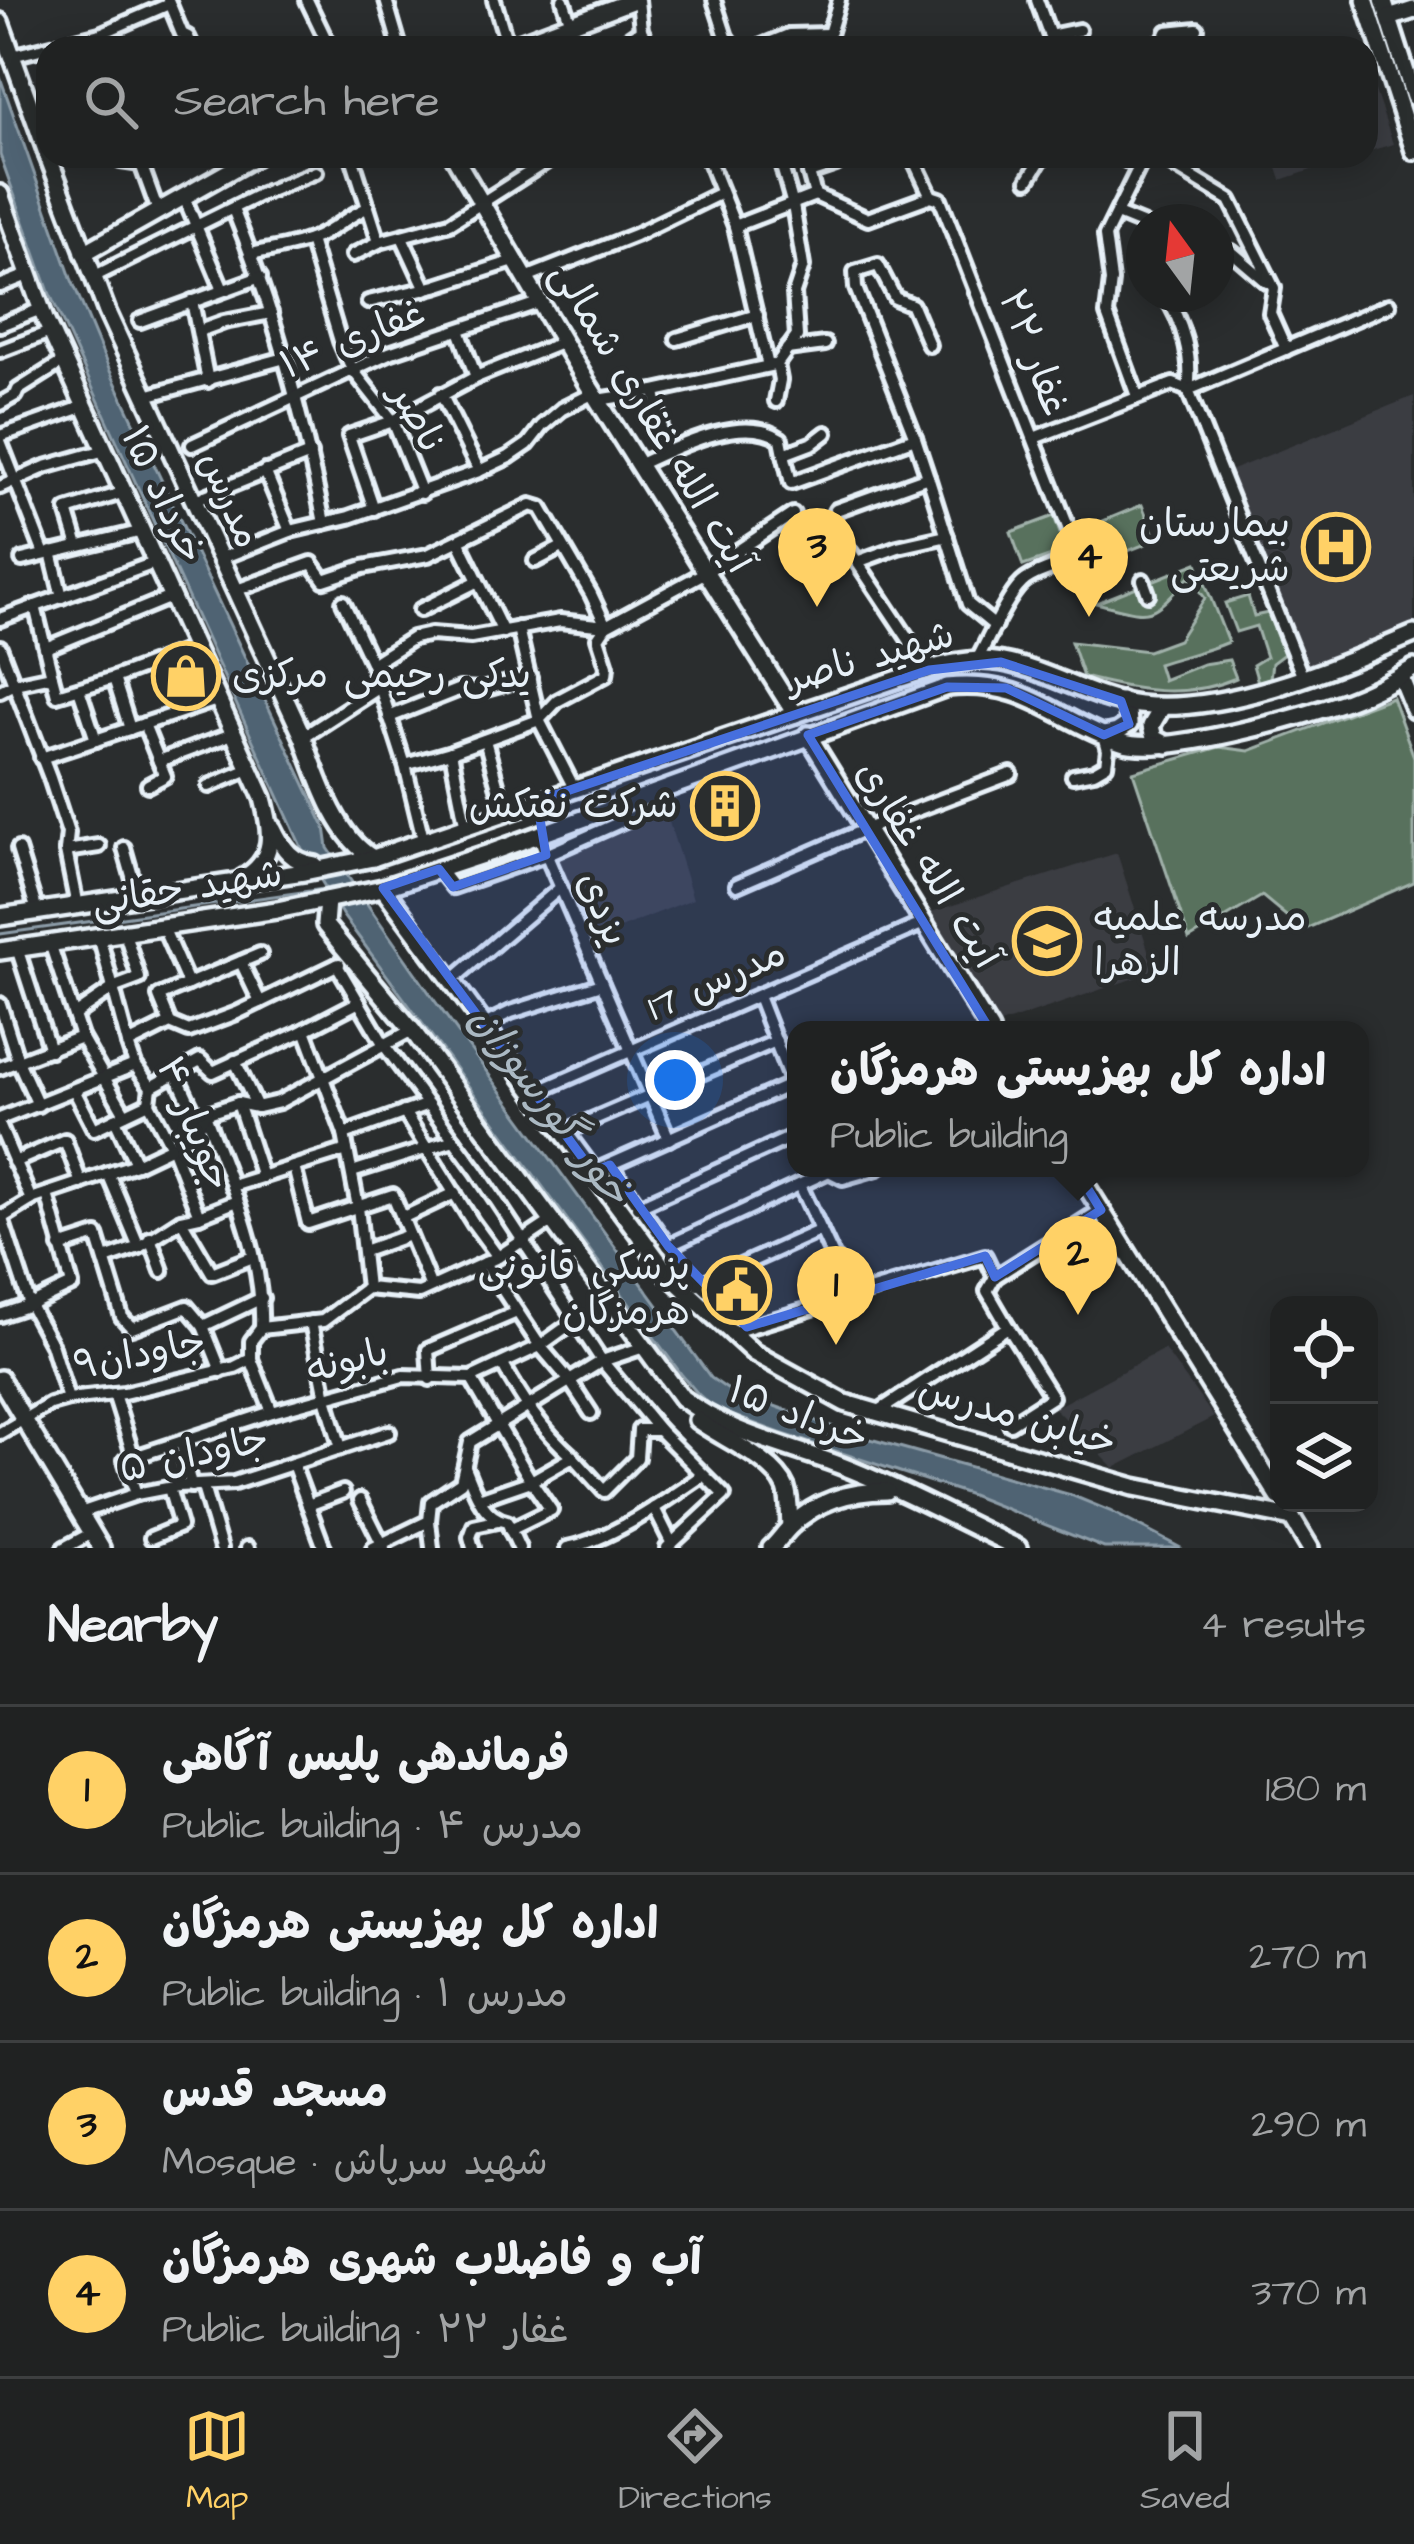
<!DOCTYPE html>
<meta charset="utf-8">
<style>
:root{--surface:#202222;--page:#2d2f2f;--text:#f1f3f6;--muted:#a2a4a5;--line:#3d3f40;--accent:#ffd166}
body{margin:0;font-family:"Architects Daughter","Playpen Sans Arabic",sans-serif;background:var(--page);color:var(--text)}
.controls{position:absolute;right:36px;bottom:36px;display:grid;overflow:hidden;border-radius:24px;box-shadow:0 6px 30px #0003}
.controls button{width:108px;height:108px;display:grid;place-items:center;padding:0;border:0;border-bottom:3px solid var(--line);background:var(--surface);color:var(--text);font:60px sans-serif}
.compass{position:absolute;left:1126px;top:204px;width:108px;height:108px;border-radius:50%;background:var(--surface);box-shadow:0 6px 30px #0003;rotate:345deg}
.you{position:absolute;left:675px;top:1080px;width:42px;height:42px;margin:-30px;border:9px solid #fff;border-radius:50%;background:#1a73e8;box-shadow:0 0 0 18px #1a73e833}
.badge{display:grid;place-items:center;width:78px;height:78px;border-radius:50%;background:var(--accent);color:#111;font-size:39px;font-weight:700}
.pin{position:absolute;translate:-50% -99px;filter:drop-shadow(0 3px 6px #0008)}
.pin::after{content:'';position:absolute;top:63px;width:42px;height:36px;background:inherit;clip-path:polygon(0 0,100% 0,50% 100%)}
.popup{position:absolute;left:787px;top:1021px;width:582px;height:156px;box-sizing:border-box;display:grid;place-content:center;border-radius:24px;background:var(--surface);filter:drop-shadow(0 3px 9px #0005);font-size:39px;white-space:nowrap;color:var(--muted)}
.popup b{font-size:45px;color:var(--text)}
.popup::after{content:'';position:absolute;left:50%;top:100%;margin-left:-24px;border:24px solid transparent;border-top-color:var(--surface)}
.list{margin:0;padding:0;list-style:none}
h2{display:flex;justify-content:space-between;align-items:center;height:156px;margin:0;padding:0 48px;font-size:51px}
h2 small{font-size:39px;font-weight:400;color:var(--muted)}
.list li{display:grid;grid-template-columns:78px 1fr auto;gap:36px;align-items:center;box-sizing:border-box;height:168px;padding:0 48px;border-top:3px solid var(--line)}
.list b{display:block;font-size:45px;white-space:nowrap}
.list p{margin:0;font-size:39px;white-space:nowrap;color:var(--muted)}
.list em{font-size:39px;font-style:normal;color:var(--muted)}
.icon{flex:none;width:66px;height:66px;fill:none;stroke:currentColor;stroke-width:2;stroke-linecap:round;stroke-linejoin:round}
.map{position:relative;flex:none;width:1414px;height:1548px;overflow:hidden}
.search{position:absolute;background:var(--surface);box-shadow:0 6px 30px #0003;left:36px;right:36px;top:36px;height:132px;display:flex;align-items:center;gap:30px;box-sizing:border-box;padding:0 42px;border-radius:36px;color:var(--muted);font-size:45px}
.sheet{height:828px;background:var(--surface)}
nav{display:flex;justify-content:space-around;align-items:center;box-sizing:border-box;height:168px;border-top:3px solid var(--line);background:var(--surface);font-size:33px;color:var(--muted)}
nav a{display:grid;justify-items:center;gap:6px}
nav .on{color:var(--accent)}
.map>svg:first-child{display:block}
</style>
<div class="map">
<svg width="1414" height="1548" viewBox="0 0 1414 1548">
<rect width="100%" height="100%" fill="#2a2d2e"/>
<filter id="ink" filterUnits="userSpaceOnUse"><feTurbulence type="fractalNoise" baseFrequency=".00833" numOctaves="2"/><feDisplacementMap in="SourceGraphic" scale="24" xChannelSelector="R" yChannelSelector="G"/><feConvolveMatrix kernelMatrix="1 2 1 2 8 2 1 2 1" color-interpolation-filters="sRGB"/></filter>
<g filter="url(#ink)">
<g fill="#3b3c42">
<path d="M1366 64 1393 144 1366 152Z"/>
<path d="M1273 156H1354L1281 180Z"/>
<path d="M1414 396V622L1309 665 1227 472Z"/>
<path d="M663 803 693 899 594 938 550 842Z"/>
<path d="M1117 853 1155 971 997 1025 931 912Z"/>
<path d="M1164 1349 1214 1417 1114 1468 1054 1408Z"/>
</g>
<g fill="#59715d" stroke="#a0b1aa" stroke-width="3">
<path d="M1142 505 1156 540 1095 564 1081 530Z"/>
<path d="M1054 516 1066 551 1023 566 1011 532Z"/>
<path d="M1197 563 1228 642C1205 652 1181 656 1158 664L1163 680 1203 664 1229 660 1236 678C1185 700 1134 690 1083 677L1071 642 1148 651 1178 640 1205 598 1189 577C1147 621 1153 617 1096 603L1139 586 1143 600 1156 596 1152 581Z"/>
<path d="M1248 596 1254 616 1268 613 1284 654 1272 663 1270 678 1258 682 1253 665 1266 657 1256 626 1236 632 1225 603Z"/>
<path d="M1392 697 1414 757V882L1303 930 1262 896 1189 939 1133 772 1219 747 1249 751Z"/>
</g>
<path fill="#4f6473" stroke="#8c9ca8" stroke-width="3" d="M0 77 71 278 109 369 325 827 328 848 435 1001 711 1378 727 1389 856 1435 1071 1495 1110 1511 1181 1548H1104L971 1495 780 1433 715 1409 699 1395 681 1374 343 916 304 853 49 292 0 155Z"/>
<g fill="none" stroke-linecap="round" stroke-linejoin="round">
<path stroke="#8c9ca8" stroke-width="3" d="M0 934 331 888"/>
<g stroke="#e8f1f8" stroke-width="20">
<g id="street">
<path d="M168 0 182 34 188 37 193 48"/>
<path d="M307 0 330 48"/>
<path d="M386 0 400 48"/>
<path d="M494 0 508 47"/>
<path d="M563 0 571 24"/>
<path d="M638 0 641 30 650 48"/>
<path d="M714 0 726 37 734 48"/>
<path d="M1037 0 1050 36 1051 48"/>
<path d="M1050 36 1079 30"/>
<path d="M1140 47 1163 42 1167 32 1197 29"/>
<path d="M615 48 641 30"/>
<path d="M757 48 789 35 829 34"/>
<path d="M825 48 839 0"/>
<path d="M12 56 100 34 169 4"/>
<path d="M119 156 121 161 141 164 158 211"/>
<path d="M707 156 735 226 768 366"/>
<path d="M809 156V173L815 195 868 219 931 196 940 199 1075 545C1066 572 1040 566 1022 583 1006 598 988 640 977 660"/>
<path d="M912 156 931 196"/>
<path d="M1119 156 1139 167 1105 236 1111 281 1107 314 1137 396"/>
<path d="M1164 156V160L1230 200 1274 288 1270 313 1286 349"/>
<path d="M352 157 379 242"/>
<path d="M809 173 836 164 842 156"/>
<path d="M1028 180 1043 156"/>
<path d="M184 197 223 290"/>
<path d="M233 209C275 313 302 413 324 523"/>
<path d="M1117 214 1144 225"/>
<path d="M735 226 815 195"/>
<path d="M402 237 426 289"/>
<path d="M310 240 340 341 352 369 393 421 422 493"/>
<path d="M251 254C273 249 297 246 317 237 336 228 348 216 367 208"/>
<path d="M353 255 379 242 450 223 555 156"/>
<path d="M1216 256 1232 252 1267 282"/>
<path d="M93 277 259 195 316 172"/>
<path d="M526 278 635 235 721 193"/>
<path d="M0 286 30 274"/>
<path d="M1164 294C1183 322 1193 357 1188 390L1303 678"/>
<path d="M192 301 208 381"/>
<path d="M368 302 436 286 517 260"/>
<path d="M140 321 260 277"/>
<path d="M0 325 41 309"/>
<path d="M459 330 476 377"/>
<path d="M199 331 224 322 271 313"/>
<path d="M677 339 757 315"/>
<path d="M787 349 825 344"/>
<path d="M0 351 50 332"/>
<path d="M655 391 665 452"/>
<path d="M441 394 479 471"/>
<path d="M146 396 285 358"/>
<path d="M598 400 655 391 774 365"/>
<path d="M776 401 780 380 777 364 797 336 794 293 803 266 793 205 779 156"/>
<path d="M0 404 16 395 18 390 64 361"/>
<path d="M0 436 85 406"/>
<path d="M915 438 928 477"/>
<path d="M1034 438 1173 384 1188 390 1389 305"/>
<path d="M0 441 44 554"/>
<path d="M192 445 389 353 541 302"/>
<path d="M784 454 791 483 915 438 856 288 855 272 878 265 895 298 912 305 929 345"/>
<path d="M640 464C677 447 743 413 781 439L784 454 813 443 826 433"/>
<path d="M265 471 290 531"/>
<path d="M0 487 45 467 105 450"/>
<path d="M193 501 310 454"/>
<path d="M374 509 349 436 393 421 476 377 563 342"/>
<path d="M459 542 503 632"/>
<path d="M78 546 67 510 125 492"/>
<path d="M51 552 62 597"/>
<path d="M219 559 290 531 349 517 479 471 509 457 528 444 542 426 562 409 594 393"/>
<path d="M22 560 143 531"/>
<path d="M535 561 562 547"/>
<path d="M857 562 898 547 947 536"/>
<path d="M1143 580 1148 594"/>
<path d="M234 591 312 563 324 580 363 567 428 555 531 505 541 508 591 594 606 626 598 638 607 666 606 675 557 701 539 720 451 752 405 765"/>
<path d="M343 602 372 664"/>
<path d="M35 606 52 676"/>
<path d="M420 610 478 581"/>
<path d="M0 619 157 562"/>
<path d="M518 628 539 720 574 788"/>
<path d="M0 647 50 778 68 833 66 851 77 906"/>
<path d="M46 648 173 596"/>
<path d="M929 670 830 521 836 510 928 477 968 604 995 626"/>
<path d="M114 678 130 729"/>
<path d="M380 687 405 765 424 843"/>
<path d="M79 689 96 740"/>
<path d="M0 691 14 684 52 676 57 695 114 678 196 647"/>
<path d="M389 717 460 689 482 690 530 677"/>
<path d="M144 724 165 776 148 785"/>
<path d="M303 737 380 687 372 664 413 638 431 634 471 637 560 621 606 626 706 572 793 514"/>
<path d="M485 740 505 813"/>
<path d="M451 752 466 828"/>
<path d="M41 758 220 699"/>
<path d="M159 761 235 733"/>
<path d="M1073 776 1094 772 1106 765 1108 750 1104 735"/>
<path d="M209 786 251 768"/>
<path d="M538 835 669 1139"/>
<path d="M124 848 138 897"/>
<path d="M18 849 37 911"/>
<path d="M66 851 99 846"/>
<path d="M439 869 453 887 546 855 636 815"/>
<path d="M737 885 866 829 1011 774"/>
<path d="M163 927 188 984"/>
<path d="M99 936 128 1044 135 1065 151 1087 149 1103 172 1147 199 1216 181 1220 212 1273 253 1257"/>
<path d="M50 943 81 1037 125 1114"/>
<path d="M17 948 50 1050"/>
<path d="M241 962 260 1002"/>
<path d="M337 965 384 1045 477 1171 602 1361 659 1430 724 1495 667 1548"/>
<path d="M451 981 560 888"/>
<path d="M758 996 796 1094"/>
<path d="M0 1004 18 1061 38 1105"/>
<path d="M74 1015 115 987 139 978 125 933"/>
<path d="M170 1023 159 996 260 954"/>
<path d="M484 1025 511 1012 602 984"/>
<path d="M305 1030 344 1134 358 1207 367 1288"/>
<path d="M128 1044 170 1023 189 1031 237 1013 339 964"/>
<path d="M235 1061 257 1107"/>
<path d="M0 1068 81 1037"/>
<path d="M176 1074 200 1125"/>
<path d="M151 1087 200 1060 213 1072 299 1033 359 1002"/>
<path d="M74 1090 94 1129 149 1103"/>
<path d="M534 1093 924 923"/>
<path d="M238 1103 262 1177"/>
<path d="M404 1112 473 1223 498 1257"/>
<path d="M205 1114C230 1182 264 1254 261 1328"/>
<path d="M0 1119 135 1065"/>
<path d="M115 1119 136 1164"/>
<path d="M0 1127 31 1200"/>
<path d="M564 1132 776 1041"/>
<path d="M344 1134 428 1104"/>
<path d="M14 1162 65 1140 81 1183"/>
<path d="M610 1165 668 1246 700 1284 747 1327"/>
<path d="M294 1167 308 1223 393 1195 431 1287"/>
<path d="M352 1172 454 1140"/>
<path d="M593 1172 792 1084"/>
<path d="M108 1173 139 1247"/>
<path d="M800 1185 851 1295"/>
<path d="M232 1186 347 1150"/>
<path d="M637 1207 796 1135"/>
<path d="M1 1216 30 1305 51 1344 68 1399"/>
<path d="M199 1216 237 1201"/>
<path d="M402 1218 455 1193"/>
<path d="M0 1219 34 1198 136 1164 172 1147 192 1135 205 1114 238 1103 257 1107 279 1102 412 1030"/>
<path d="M150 1238 162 1271"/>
<path d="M668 1246 829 1171 843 1178 878 1168"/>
<path d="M60 1247 97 1235 122 1317 132 1328 187 1307 203 1326 221 1371"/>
<path d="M364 1251 409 1235"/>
<path d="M105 1259 139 1247 181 1220"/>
<path d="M485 1263 540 1346 570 1381 591 1413"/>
<path d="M995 1277 1101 1210"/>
<path d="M698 1285 821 1230"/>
<path d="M0 1315 30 1305 72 1285 47 1194"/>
<path d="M311 1322 326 1398 341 1448"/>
<path d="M203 1326 262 1298"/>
<path d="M1008 1327 1052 1397 1010 1424"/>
<path d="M730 1333 985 1256 995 1277"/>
<path d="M251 1359 272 1412"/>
<path d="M503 1365C523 1401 542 1430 573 1457"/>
<path d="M471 1378 531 1481 479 1499"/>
<path d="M430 1379 428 1350 517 1312"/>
<path d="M114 1394 134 1458"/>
<path d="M879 1411 1008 1327 987 1291 995 1277"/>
<path d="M0 1433 50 1404 68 1399 124 1393 235 1367 251 1359V1341L261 1328 323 1321 367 1288 419 1293 498 1257 552 1221"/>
<path d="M181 1442 191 1486"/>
<path d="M293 1464 324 1548"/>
<path d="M465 1467C474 1488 482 1518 507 1522L519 1548"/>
<path d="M203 1487 221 1548"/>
<path d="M136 1494 125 1460 272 1412 403 1376 471 1378 540 1346 576 1320"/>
<path d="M360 1500 384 1548"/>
<path d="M308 1505 343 1492"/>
<path d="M654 1508 672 1544"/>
<path d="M80 1513 136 1494 178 1486 234 1483 389 1432"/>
<path d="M429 1521 432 1548"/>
<path d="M510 1530 551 1510 531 1481 573 1457 604 1491 637 1458 639 1430H659"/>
<path d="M151 1538 180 1526 169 1488"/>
<path d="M64 1548 92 1533"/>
<path d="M247 1548H248"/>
<path d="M373 1548 429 1521 431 1502 461 1482 470 1442 602 1361 644 1347"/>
<path d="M473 1548 470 1537 474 1526 497 1521"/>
<path d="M567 1548C611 1540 664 1502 702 1476"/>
</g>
</g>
<g stroke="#e8f1f8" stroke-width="24">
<g id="secondary">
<path d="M1365 0 1414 151"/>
<path d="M1383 0 1414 97"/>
<path d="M1389 18 1414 10"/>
<path d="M0 22 48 156"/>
<path d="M506 48 634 0"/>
<path d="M48 156 107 312 303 737C317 776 336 837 373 858"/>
<path d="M454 156 587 383 795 714"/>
<path d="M0 194 45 319 263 798C272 832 277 859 242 879"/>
<path d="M84 253 256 156"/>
<path d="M1400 676 1414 710"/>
<path d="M1162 707 1151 726 1154 738 1167 745"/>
<path d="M808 735 990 1030"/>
<path d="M1104 735 1117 732 1129 724 1128 710 1121 701"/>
<path d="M273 828C283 849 292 862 315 865"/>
<path d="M383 888 669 1275 754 1353 845 1403 1134 1487 1292 1518"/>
<path d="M327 900 325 925 412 1030 682 1398C729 1434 787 1445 842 1466 902 1489 960 1521 1018 1548"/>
<path d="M0 917 304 872 373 858 898 679C923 671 952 661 979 660 1034 659 1084 699 1139 705 1226 715 1334 668 1414 634"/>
<path d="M0 951 277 910 383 888 489 853 947 687C1028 679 1053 719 1121 742 1163 757 1302 717 1347 701 1371 692 1392 681 1414 668"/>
<path d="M1075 1168 1279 1497"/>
<path d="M0 1379 101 1548"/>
<path d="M697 1420C723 1439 775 1460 786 1488 790 1500 789 1514 790 1526"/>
<path d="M1287 1510 1310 1548"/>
<path d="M771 1548C779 1541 784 1532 792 1525 818 1500 853 1491 887 1491"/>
</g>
</g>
<use href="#street" stroke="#2a2d2e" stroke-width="10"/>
<use href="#secondary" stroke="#2a2d2e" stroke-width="15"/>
</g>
</g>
<path fill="#466fde" fill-opacity="0.2" stroke="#466fde" stroke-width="9" stroke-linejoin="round" d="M1001 662 1121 701 1129 724 1104 735 1006 688 947 687 808 735 1101 1210 995 1277 985 1256 747 1327 668 1246 610 1165 593 1172 383 888 439 869 453 887 546 855 537 801 929 670Z"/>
<defs>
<g id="hospital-ring" transform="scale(3.45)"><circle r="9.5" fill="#2a2d2e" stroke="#ffd166" stroke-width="1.5"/><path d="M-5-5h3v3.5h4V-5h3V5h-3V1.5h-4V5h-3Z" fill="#ffd166"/></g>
<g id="shop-ring" transform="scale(3.45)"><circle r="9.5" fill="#2a2d2e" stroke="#ffd166" stroke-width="1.5"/><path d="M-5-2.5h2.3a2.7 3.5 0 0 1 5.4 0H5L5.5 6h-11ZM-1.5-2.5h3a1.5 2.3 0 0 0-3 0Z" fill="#ffd166"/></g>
<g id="building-ring" transform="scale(3.45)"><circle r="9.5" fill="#2a2d2e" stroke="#ffd166" stroke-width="1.5"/><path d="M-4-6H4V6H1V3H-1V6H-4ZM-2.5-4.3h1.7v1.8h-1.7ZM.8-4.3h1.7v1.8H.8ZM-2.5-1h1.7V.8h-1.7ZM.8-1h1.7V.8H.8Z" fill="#ffd166"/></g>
<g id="university-ring" transform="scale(3.45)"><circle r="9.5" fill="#2a2d2e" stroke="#ffd166" stroke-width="1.5"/><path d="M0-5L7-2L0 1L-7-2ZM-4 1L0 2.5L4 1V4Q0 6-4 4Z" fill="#ffd166"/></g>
<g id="civic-ring" transform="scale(3.45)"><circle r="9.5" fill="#2a2d2e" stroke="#ffd166" stroke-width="1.5"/><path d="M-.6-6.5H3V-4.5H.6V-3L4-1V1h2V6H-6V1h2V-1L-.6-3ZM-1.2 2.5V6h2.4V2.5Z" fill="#ffd166"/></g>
</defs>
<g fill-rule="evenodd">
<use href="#hospital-ring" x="1336" y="547"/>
<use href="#shop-ring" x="186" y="676"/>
<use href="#building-ring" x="725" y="806"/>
<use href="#university-ring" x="1047" y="941"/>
<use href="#civic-ring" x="737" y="1290"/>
</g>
<g text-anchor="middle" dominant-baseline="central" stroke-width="10" stroke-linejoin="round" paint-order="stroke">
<g font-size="39" fill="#e8f1f8" stroke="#2a2d2e">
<text transform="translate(353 340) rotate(-22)">غفاری ۱۴</text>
<text transform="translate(1033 353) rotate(69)">غفار ۲۲</text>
<text transform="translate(651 418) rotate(59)">آیت الله غفاری شمالی</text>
<text transform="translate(417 419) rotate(61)">ناصر</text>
<text transform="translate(162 495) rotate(65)">۱۵ خرداد</text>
<text transform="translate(229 500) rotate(66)">مدرس</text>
<text transform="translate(870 658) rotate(-16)">شهید ناصر</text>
<text transform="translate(927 865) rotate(58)">آیت الله غفاری</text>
<text transform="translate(187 889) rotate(-9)">شهید حقانی</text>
<text transform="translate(602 909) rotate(67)">یزدی</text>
<text transform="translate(717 981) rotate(-24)">مدرس 17</text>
<text transform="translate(193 1124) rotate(68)">جویبار ۴</text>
<text transform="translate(140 1355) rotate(-11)">جاودان۹</text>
<text transform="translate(347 1362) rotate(-14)">بابونه</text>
<text transform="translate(798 1415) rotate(21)">۱۵ خرداد</text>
<text transform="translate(1017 1417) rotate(16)">خیابن مدرس</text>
<text transform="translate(194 1455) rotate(-12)">جاودان ۵</text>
</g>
<g font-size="39" fill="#e8f1f8" stroke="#2a2d2e" text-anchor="end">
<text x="1290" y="525">بیمارستان<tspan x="1290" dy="45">شریعتی</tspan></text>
<text x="232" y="676" text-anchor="start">یدکی رحیمی مرکزی</text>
<text x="678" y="806">شرکت نفتکش</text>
<text x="1094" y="919" text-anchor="start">مدرسه علمیه<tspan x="1094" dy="45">الزهرا</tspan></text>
<text x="690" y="1268">پزشکی قانونی<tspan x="690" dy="45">هرمزگان</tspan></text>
</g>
<g font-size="42" font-style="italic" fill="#abb9c3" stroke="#2a2d2e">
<text transform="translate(549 1106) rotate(53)">خور گورسوزان</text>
</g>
</g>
</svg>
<div class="controls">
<button><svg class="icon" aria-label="locate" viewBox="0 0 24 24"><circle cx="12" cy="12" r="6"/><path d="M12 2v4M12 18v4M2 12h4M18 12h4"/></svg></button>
<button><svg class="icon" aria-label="layers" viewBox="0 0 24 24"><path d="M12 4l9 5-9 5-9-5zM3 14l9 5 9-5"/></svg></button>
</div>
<svg class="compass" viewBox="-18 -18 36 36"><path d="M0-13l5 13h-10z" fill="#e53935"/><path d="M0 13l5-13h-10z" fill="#a2a4a5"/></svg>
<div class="you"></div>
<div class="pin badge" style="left:836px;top:1345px">1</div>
<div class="pin badge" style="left:1078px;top:1315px">2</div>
<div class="popup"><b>اداره کل بهزیستی هرمزگان</b>Public building</div>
<div class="pin badge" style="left:817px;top:607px">3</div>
<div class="pin badge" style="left:1089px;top:617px">4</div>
<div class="search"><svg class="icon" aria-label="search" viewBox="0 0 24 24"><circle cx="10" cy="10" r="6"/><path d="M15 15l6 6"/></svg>Search here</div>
</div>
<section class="sheet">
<h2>Nearby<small>4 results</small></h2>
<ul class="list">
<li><span class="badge">1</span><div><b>فرماندهی پلیس آگاهی</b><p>Public building · مدرس ۴</p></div><em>180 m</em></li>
<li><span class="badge">2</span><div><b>اداره کل بهزیستی هرمزگان</b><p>Public building · مدرس ۱</p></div><em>270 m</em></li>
<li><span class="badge">3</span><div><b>مسجد قدس</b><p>Mosque · شهید سرپاش</p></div><em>290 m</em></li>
<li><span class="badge">4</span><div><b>آب و فاضلاب شهری هرمزگان</b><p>Public building · غفار ۲۲</p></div><em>370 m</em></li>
</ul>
</section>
<nav>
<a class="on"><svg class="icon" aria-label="map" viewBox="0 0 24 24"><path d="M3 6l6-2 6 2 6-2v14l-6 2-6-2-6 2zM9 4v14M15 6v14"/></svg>Map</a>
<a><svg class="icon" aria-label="directions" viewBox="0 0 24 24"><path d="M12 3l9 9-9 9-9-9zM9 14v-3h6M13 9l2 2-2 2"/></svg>Directions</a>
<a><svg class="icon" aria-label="saved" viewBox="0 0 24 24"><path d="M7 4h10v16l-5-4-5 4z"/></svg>Saved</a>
</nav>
